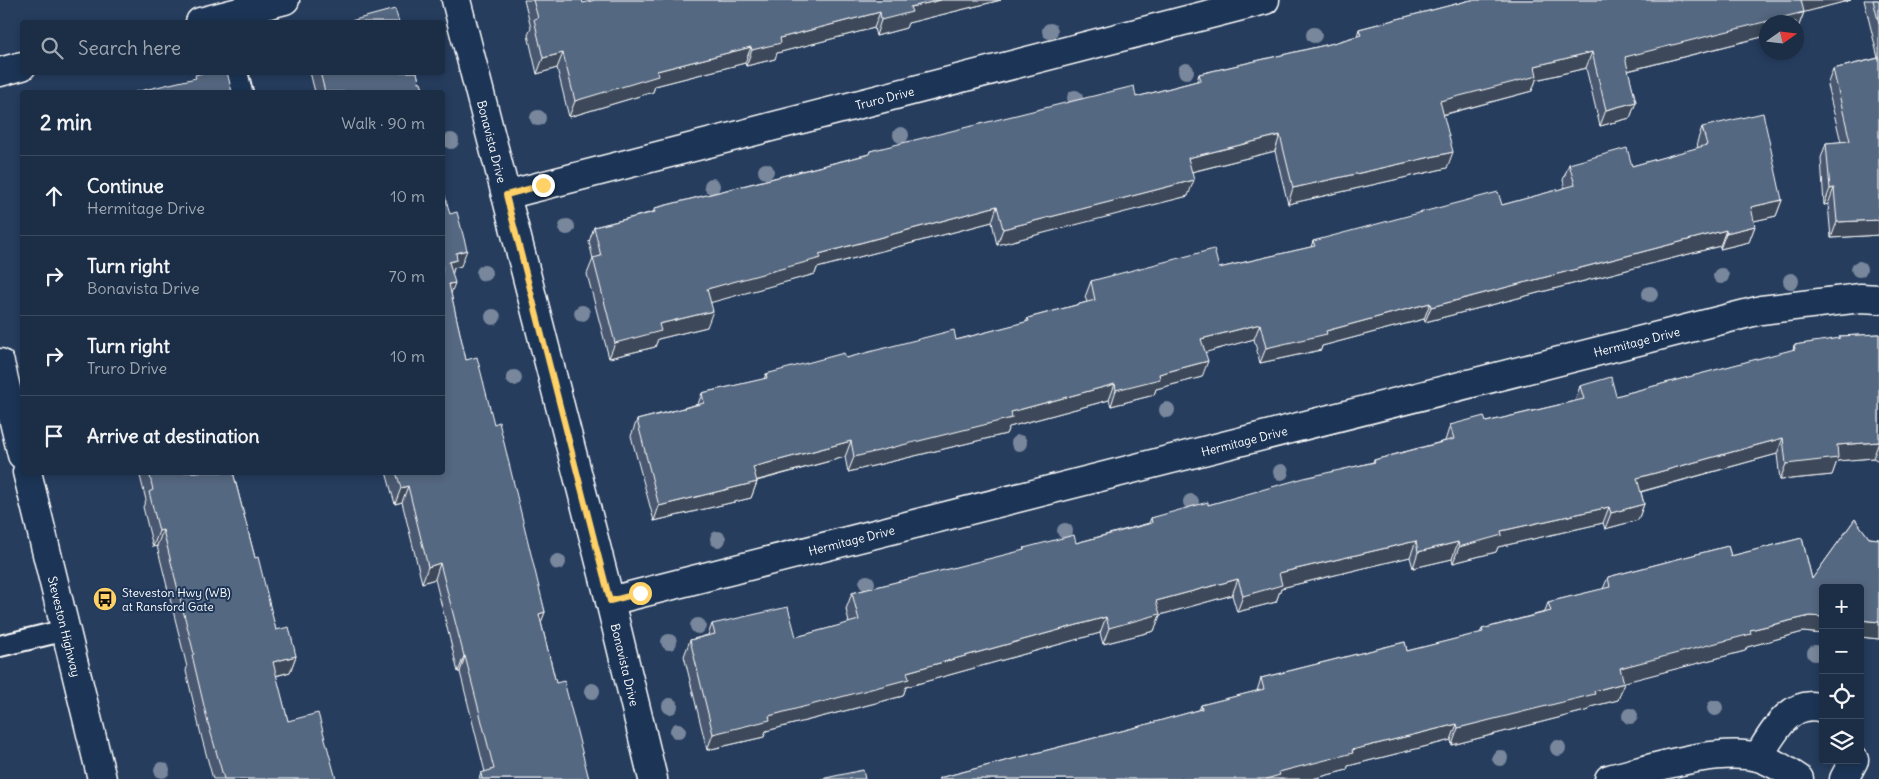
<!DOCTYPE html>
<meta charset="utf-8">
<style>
:root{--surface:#1c2e46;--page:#293a51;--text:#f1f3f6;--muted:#a0a8b3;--line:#3a4a5f}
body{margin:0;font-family:Delius,sans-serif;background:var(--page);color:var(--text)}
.controls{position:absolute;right:15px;bottom:15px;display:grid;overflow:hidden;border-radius:5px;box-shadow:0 2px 8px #0003}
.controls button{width:45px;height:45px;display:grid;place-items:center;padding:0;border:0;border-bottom:1px solid var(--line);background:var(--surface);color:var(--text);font:25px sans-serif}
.compass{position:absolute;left:1759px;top:15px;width:45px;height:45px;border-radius:50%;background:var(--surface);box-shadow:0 2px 8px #0003;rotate:76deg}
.stop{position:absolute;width:15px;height:15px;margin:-11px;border:4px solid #ffd166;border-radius:50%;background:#fff}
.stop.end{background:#ffd166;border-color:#fff;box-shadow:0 1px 5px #0008}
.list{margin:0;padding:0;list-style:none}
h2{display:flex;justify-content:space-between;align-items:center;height:65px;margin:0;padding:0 20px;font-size:21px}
h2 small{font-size:16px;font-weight:400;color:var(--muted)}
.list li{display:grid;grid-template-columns:32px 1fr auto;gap:15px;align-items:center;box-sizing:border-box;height:80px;padding:0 20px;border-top:1px solid var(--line)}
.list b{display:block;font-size:19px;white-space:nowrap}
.list p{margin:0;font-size:16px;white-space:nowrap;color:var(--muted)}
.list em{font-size:16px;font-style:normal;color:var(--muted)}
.icon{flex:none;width:28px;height:28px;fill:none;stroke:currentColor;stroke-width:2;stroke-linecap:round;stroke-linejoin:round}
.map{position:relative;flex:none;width:1879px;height:779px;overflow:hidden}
.search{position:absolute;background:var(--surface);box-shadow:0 2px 8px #0003;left:20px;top:20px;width:425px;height:55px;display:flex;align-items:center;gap:12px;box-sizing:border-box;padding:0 18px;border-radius:5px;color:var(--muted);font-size:19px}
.panel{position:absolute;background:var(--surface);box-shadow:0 2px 8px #0003;left:20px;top:90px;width:425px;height:385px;border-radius:5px}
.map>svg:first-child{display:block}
</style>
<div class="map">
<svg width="1879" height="779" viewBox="0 0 1879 779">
<rect width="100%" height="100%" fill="#263d5e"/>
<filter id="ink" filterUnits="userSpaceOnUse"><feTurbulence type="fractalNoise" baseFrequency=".02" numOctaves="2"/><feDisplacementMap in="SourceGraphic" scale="10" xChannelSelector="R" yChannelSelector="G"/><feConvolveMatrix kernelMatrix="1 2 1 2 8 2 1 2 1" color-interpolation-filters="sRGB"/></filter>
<g filter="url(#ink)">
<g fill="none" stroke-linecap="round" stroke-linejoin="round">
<g stroke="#fff" stroke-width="24">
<g id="lane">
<path d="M237 72 242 92"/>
<path d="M0 646 66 630"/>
</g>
</g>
<g stroke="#fff" stroke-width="31">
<g id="street">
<path id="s1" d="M456 0 610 601 653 779"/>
<path d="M200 22 285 0"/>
<path d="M0 72 22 66"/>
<path id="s2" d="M506 195 1265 0"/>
<path id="s3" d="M610 601 1761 310 1861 298 1879 299"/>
<path d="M1758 757C1772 735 1790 697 1823 708"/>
<path d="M1609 779C1650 769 1717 747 1758 757 1772 761 1787 771 1799 779"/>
<path d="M1844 779 1854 760"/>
</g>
</g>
<g stroke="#fff" stroke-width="31">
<g id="secondary">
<path d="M0 363 22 455"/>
<path id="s4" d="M27 472 102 779"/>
</g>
</g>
<use href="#lane" stroke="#1d3557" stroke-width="20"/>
<use href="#street" stroke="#1d3557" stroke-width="28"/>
<use href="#secondary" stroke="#1d3557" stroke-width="28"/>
</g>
<g fill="#79879c">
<circle cx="1050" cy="31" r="8"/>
<circle cx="1314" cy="35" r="8"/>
<circle cx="1186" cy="71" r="8"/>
<circle cx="1075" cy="98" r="8"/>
<circle cx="538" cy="118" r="8"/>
<circle cx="901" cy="135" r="8"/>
<circle cx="451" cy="141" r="8"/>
<circle cx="766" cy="171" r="8"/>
<circle cx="712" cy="186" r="8"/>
<circle cx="567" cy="227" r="8"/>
<circle cx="1859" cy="269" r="8"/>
<circle cx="484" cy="273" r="8"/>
<circle cx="1721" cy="276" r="8"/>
<circle cx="1791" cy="281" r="8"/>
<circle cx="1650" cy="294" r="8"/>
<circle cx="582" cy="313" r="8"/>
<circle cx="493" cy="317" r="8"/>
<circle cx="514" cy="378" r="8"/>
<circle cx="1167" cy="410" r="8"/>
<circle cx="1019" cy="443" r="8"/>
<circle cx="1281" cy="472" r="8"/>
<circle cx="1191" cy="502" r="8"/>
<circle cx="1065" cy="531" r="8"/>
<circle cx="718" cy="539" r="8"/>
<circle cx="558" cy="562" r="8"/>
<circle cx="867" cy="583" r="8"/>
<circle cx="698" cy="626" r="8"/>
<circle cx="669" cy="642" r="8"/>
<circle cx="1815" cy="653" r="8"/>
<circle cx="592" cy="691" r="8"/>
<circle cx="670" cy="706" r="8"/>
<circle cx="1715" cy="708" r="8"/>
<circle cx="1630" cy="716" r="8"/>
<circle cx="678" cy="731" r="8"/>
<circle cx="1558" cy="748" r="8"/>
<circle cx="1500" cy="758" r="8"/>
<circle cx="162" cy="770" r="8"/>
</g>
<g fill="#49596f" stroke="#fff">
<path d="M524 0H582L583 3 595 0H1001L908 23 906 28 876 36 874 28 777 53 775 59 746 66 745 63 655 86 653 92 569 117 557 68 537 74 528 35 531 28Z"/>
<path d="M1471 0H1851L1804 12 1798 28 1766 22V36L1628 71 1636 102 1630 118 1600 126 1586 68 1536 80 1532 91 1443 115 1447 168 1288 204 1275 151 1192 172 1188 196 1108 216 997 245 992 222 817 268 815 274 711 302 707 327 658 339 655 347 609 358 587 274 593 259 589 242 594 227 653 212 655 208 869 154 870 151 1136 97 1197 81 1199 74 1330 44 1357 36 1359 29Z"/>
<path d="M1864 0H1879V235L1831 238 1828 204 1824 205 1821 158 1826 143 1841 142 1827 85 1833 69 1878 58Z"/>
<path d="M310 72H417L419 82 424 92H315Z"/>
<path d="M1702 127 1782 200 1776 216 1754 221 1755 226 1749 242 1720 249V246L1425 322 1424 319 1322 346 1321 350 1260 363 1254 339 1205 352 1202 377 1156 389 1154 395 1111 406 1109 400 1009 427 1006 434 848 472 845 457 757 481V482L751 498 654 521 631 436 637 420 698 404 702 393 764 379 766 374 846 358 956 340 1026 322 1028 318 1087 302 1085 297 1091 281 1219 268 1311 247 1313 241 1502 205 1565 188 1563 180 1569 164 1632 166 1698 148 1697 142Z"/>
<path d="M442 185 461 266 454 268 452 274 451 294 466 360 494 424 545 612 541 622 556 683 589 779H479L481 773 485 772 460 672H458L435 579 422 583 402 502 395 504 386 472H442Z"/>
<path d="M1879 334V461L1873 458 1837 461 1832 475 1780 480 1777 454 1641 492 1644 504 1638 520 1605 529 1603 523 1498 547 1496 552 1453 563 1452 559 1413 568 1410 557 1281 588 1276 602 1237 612 1232 595 1160 615 1154 631 1103 644 1100 633 906 687 903 696 766 731 764 737 707 750 684 656 690 640 708 635 712 624 796 637 849 623 846 609 852 593 1023 551 1024 548 1076 543 1149 523 1151 518 1208 505 1373 462 1374 460 1445 441 1450 425 1486 422 1575 401 1580 386 1616 396 1793 350 1794 345 1839 339 1840 336Z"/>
<path d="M139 472H233L255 558 276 630 296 656 290 672 276 676 288 721 336 779H213L202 739 186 671 187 667 157 546 153 547 143 507 146 500Z"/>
<path d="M1855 519 1869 538 1879 539V639L1860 637V588H1823V634L1803 632 1747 647 1745 651 1624 682 1618 700 1590 707 1589 710 1452 745 1451 740 1348 766 1347 770 1312 779H938L939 778 1137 727 1199 710 1201 705 1257 691 1261 678 1405 642 1407 651 1480 633 1482 629 1545 612 1548 602 1603 589 1608 577 1728 546 1731 556 1802 538 1812 579Z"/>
</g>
<g fill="#3c485a" stroke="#fff">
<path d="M941 0H1001L908 23 906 28 876 36 881 20 910 7Z"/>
<path d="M1800 0H1851L1798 14 1804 12 1798 28 1796 29V22H1766V36L1619 73 1625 57Z"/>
<path d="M880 12 874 28 777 53 775 59 746 66 752 50 780 38Z"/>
<path d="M751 47 745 63 655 86 653 92 569 117 575 101 657 71Z"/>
<path d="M1592 52 1586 68 1536 80 1532 91 1434 117 1440 101 1535 66Z"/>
<path d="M563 53 557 68 537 74 543 58Z"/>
<path d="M1636 102 1630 118 1600 126 1606 110Z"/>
<path d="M1280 135 1275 151 1183 174 1188 158Z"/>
<path d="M1453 152 1447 168 1288 204 1293 188Z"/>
<path d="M1194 180 1188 196 997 245 1003 229Z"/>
<path d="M1834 188 1828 204 1824 205 1830 189Z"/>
<path d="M1782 200 1776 216 1745 223 1751 207Z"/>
<path d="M997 206 992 222 817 268 815 274 702 305 707 289 819 254Z"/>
<path d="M1879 220V235L1831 238 1837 222Z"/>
<path d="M1755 226 1749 242 1720 249 1726 233Z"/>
<path d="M1726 230 1720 246 1425 322 1431 307Z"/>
<path d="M467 250 461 266 454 268 452 276 449 262 456 253Z"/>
<path d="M455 283 449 299V284Z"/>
<path d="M1430 303 1424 319 1322 346 1321 350 1260 363 1266 348 1326 331Z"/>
<path d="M713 311 707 327 658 339 655 347 609 358 615 343 659 324Z"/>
<path d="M1260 324 1254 339 1196 355 1201 339Z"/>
<path d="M1208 361 1202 377 1156 389 1154 395 1111 406 1116 390 1159 374Z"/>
<path d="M1115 384 1109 400 1009 427 1006 434 848 472 854 457 1011 412Z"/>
<path d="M1783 438 1777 454 1632 494 1637 478Z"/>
<path d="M851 441 845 457 747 483 753 467Z"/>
<path d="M1879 442 1873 458 1837 461 1832 475 1780 480 1786 464 1837 445Z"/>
<path d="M757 482 751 498 654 521 659 506Z"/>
<path d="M408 486 402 502 395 504 401 488Z"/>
<path d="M1644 504 1638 520 1605 529 1611 513Z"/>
<path d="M1609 507 1603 523 1498 547 1496 552 1453 563 1459 547 1501 531Z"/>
<path d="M163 530 157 546 153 547 159 531Z"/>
<path d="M1416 541 1410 557 1281 588 1276 602 1237 612 1243 596 1279 573Z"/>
<path d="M1458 542 1452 559 1413 568 1418 552Z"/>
<path d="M440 563 435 579 422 583 428 567Z"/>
<path d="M1238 579 1232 595 1160 615 1154 631 1103 644 1109 628 1156 601Z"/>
<path d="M545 612 539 628V614Z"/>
<path d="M1810 616 1823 617V634L1803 632 1747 647 1745 651 1614 685 1620 668 1750 630Z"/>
<path d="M1106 617 1100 633 906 687 903 696 766 731 764 737 707 750 713 734 907 672Z"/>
<path d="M1860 620 1879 622V639L1860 637Z"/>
<path d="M296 656 290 672 267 678 273 662Z"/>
<path d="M464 656H465L460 672H458Z"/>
<path d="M1624 683 1618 700 1590 707 1589 710 1452 745 1458 728 1594 691Z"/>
<path d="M1457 724 1451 740 1348 766 1347 770 1312 779H1266L1279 772 1352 750Z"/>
</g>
<g fill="#556781" stroke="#fff">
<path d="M533 0H582L583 3 595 0H941L910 7 912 12 881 20 880 12 780 38 781 43 752 50 751 47 657 71 658 76 575 101 563 53 543 58 534 19 538 18Z"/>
<path d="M1471 0H1801L1804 12 1625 57 1636 102 1606 110 1592 52 1535 66 1537 76 1440 101 1453 152 1293 188 1280 135 1188 158 1194 180 1113 201 1003 229 997 206 819 254 821 258 707 289 713 311 659 324 661 331 615 343 593 258 601 256 594 227 655 212V208L870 154V151L1134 86 1136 97 1201 80 1199 74 1330 44 1361 35 1359 29Z"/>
<path d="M1873 0H1879V24Z"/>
<path d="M395 9 399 22H347Z"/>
<path d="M1879 58V220L1837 222 1834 188 1830 189 1826 143 1850 141 1833 69Z"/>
<path d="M206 72H227L232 92H135L196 78 195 75Z"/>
<path d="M320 72H417L419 82H421L424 92H325Z"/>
<path d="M1763 113 1782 200 1751 207 1755 226 1726 233V230L1431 307 1430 303 1326 331 1327 334 1266 348 1260 324 1201 339 1208 361 1159 374 1160 379 1116 390 1115 384 1011 412 1012 418 854 457 851 441 753 467 757 482 659 506 637 420 704 403 702 393 767 378 766 374 844 353 846 358 954 330 956 340 1029 321 1028 318 1095 300 1091 281 1214 249 1219 268 1315 246 1313 241 1498 192 1502 205 1575 185 1569 164 1627 148 1632 166 1707 145 1702 127Z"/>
<path d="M442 185 450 214 457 212 467 250 456 253 457 260 449 262 455 283 449 284 466 360 477 357 494 424 499 422 545 612 539 614 556 683 564 681 589 779H482L481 773 494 769 465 656H464L440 563 428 567 408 486 401 488 396 472H442Z"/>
<path d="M1879 334V442L1837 445 1838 458 1786 464 1783 438 1637 478 1644 504 1611 513 1609 507 1501 531 1502 535 1459 547 1458 542 1418 552 1416 541 1279 573 1282 585 1243 596 1238 579 1156 601 1160 614 1109 628 1106 617 907 672 909 679 769 716 770 720 713 734 690 640 715 634 712 624 788 607 796 637 859 620 852 593 1024 550V548L1074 535 1076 543 1152 523 1151 518 1208 502V505L1304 478 1375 462 1374 460 1454 439 1450 425 1484 416 1486 422 1584 399 1580 386 1611 377 1616 396 1795 349 1794 345 1840 338V336Z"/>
<path d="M149 472H233L255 558 258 557 276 630 289 627 296 656 273 662 288 721 318 713 336 779H224L208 723 192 655 194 654 163 530 159 531 149 492 153 490Z"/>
<path d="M1855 519 1869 538 1879 539V622L1860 620V588H1823V617L1810 616 1750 630 1751 634 1620 668 1624 683 1594 691 1595 694 1458 728 1457 724 1352 750 1353 753 1279 772 1280 775 1266 779H939V778L1137 727 1202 709 1201 705 1264 689 1261 678 1405 642 1407 651 1483 632 1482 629 1551 611 1548 602 1610 587 1608 577 1728 546 1731 556 1802 538 1812 579Z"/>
<path d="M863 770 865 779H821Z"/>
</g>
</g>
<g fill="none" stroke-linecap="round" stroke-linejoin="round" filter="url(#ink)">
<path stroke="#ffd166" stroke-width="6" d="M543 185 506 195 610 601 640 593"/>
</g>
<defs>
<g id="bus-disc" transform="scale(1.25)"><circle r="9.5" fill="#ffd166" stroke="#1d3557"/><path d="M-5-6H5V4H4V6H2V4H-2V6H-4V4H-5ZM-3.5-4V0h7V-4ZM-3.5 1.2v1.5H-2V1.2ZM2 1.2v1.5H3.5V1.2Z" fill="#111"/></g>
</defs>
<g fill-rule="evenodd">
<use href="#bus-disc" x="105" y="599"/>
</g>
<g text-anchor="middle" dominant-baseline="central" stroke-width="4" stroke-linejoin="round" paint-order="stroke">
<g font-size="12" fill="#fff" stroke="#1d3557">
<text stroke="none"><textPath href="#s2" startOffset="391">Truro Drive</textPath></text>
<text stroke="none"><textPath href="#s1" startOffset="146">Bonavista Drive</textPath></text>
<text stroke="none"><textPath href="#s3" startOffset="1059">Hermitage Drive</textPath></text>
<text stroke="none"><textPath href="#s3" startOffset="654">Hermitage Drive</textPath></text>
<text stroke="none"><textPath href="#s3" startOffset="249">Hermitage Drive</textPath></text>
<text stroke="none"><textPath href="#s4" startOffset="159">Steveston Highway</textPath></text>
<text stroke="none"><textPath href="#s1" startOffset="686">Bonavista Drive</textPath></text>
</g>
<g font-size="12" fill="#fff" stroke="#1d3557" text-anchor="start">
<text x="122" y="592">Steveston Hwy (WB)<tspan x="122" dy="14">at Ransford Gate</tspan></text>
</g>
</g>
</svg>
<div class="controls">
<button>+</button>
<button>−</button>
<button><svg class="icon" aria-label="locate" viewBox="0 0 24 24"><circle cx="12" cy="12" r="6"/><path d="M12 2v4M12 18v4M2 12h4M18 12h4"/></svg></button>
<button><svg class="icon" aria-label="layers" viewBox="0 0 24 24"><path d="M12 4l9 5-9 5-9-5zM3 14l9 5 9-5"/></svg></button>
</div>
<svg class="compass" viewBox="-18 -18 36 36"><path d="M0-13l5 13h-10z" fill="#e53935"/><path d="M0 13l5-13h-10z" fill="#a0a8b3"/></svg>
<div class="stop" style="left:640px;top:593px"></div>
<div class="stop end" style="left:543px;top:185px"></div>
<div class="search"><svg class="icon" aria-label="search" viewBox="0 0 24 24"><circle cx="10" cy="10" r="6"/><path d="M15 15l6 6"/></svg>Search here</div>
<section class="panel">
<h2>2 min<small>Walk · 90 m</small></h2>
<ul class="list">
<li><svg class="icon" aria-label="ahead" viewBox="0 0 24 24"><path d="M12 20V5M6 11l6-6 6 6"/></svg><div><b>Continue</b><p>Hermitage Drive</p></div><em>10 m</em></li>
<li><svg class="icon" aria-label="right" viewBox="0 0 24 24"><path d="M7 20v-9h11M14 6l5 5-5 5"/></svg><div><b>Turn right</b><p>Bonavista Drive</p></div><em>70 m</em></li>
<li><svg class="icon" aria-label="right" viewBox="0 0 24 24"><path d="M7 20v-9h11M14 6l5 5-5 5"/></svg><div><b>Turn right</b><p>Truro Drive</p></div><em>10 m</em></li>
<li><svg class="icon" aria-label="arrive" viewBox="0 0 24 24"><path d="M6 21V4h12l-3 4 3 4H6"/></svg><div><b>Arrive at destination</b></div></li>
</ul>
</section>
</div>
